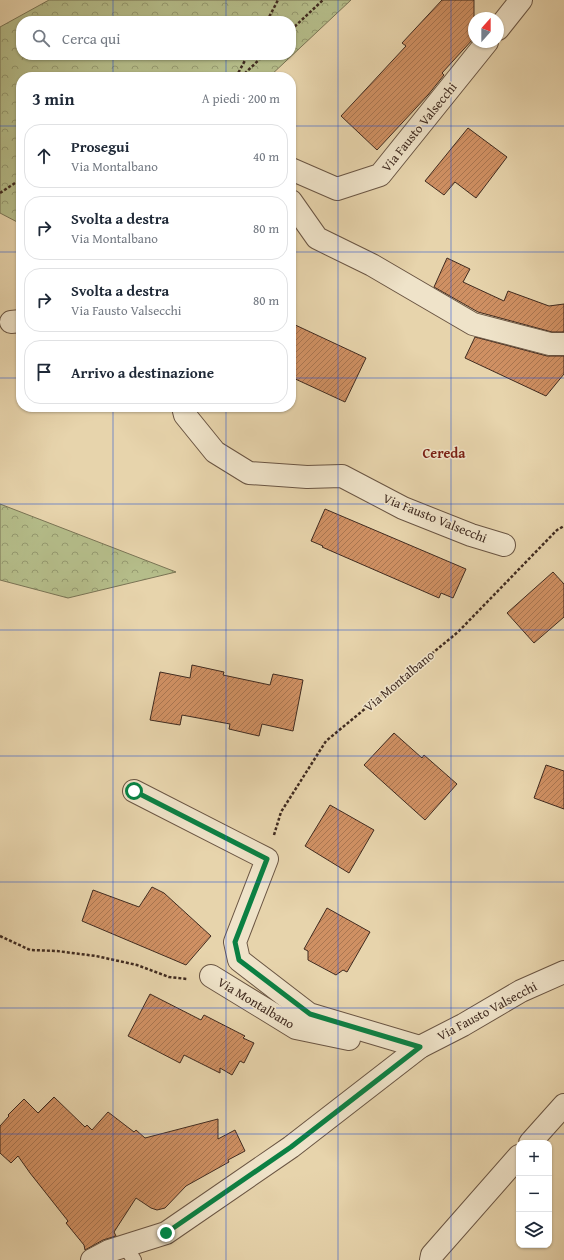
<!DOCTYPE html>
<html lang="it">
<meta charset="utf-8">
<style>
:root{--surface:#fff;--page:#f6f6f7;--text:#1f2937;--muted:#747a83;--line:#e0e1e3}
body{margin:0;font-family:"Gentium Book Plus",serif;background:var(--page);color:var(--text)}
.controls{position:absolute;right:12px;bottom:12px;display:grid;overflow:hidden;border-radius:8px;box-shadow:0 1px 3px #0004}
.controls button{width:36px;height:36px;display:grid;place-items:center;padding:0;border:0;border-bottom:1px solid var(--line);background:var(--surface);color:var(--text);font:20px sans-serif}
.compass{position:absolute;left:468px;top:12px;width:36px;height:36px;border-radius:50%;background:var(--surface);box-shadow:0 1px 3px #0004;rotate:21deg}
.stop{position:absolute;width:12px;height:12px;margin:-9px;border:3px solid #0b8043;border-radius:50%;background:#fff}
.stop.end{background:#0b8043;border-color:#fff;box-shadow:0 1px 4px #0008}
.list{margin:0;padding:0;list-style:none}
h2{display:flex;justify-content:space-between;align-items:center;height:52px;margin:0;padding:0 16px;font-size:17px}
h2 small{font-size:13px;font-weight:400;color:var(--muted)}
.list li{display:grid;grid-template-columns:26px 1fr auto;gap:12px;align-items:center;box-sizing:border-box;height:64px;margin:0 8px 8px;padding:0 8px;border:1px solid var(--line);border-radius:16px}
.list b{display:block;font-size:15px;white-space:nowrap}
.list p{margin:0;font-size:13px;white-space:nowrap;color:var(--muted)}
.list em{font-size:13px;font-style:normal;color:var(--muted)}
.icon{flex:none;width:22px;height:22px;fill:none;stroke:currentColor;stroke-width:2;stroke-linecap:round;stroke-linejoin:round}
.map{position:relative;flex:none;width:564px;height:1260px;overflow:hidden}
.search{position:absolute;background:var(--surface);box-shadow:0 1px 3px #0004;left:16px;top:16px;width:280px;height:44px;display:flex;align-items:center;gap:10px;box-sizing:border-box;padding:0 14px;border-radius:16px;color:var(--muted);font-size:15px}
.panel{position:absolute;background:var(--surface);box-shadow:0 1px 3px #0004;left:16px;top:72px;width:280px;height:340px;border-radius:16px}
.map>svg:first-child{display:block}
</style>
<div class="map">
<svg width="564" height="1260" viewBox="0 0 564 1260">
<defs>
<pattern id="forest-crowns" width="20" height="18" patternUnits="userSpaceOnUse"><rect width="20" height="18" fill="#b5bd8a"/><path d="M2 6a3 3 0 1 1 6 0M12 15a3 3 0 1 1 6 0" fill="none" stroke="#959a70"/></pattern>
<pattern id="building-hatch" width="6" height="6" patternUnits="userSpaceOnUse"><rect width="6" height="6" fill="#cf9063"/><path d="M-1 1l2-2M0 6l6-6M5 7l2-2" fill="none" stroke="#a97651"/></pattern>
</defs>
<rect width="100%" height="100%" fill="#e7d4ac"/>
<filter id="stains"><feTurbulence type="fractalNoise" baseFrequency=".005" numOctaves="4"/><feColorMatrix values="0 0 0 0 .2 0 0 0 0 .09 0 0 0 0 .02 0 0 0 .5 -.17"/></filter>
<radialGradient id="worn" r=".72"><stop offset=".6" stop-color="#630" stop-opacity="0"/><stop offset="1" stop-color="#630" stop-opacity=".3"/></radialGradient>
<g fill="url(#forest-crowns)" stroke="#7a7455" fill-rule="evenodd">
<path d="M49 0H351L269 77H21V224L0 213V27ZM21 21H291V55H21Z"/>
<path d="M0 504 176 572 68 598 0 580Z"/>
</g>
<g fill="url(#building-hatch)" stroke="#402b20">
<path d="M442 0H474V38L442 73 444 75 428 95 377 150 341 116 406 46 402 43Z"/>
<path d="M468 128 507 157 476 198 455 182 444 195 425 181Z"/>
<path d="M447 258 470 269 463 282 504 301 508 291 549 306 564 304V332H552L478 312 434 287Z"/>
<path d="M291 323 366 358 345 402 291 377Z"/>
<path d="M475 337 547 356H564V374L546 396 465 358Z"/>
<path d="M325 509 466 569 453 598 441 593 439 598 322 547 323 546 311 541Z"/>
<path d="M553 572 564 584V617L534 643 507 613Z"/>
<path d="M192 665 224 672 223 675 270 685 273 674 303 680 293 731 262 724 259 736 229 729 230 724 182 715 180 725 150 720 160 672 190 678Z"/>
<path d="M394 733 422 758 424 755 457 784 425 820 364 765Z"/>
<path d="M546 765 564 771V809L534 798Z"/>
<path d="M330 805 374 830 349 873 305 846Z"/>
<path d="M152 887 164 893 211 936 186 965 82 921 93 890 139 907Z"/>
<path d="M327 908 370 932 347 972 343 970 336 975 308 960V951L304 949Z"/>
<path d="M150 994 201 1020 204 1015 245 1036 243 1038 254 1043 244 1063 240 1061 232 1075 220 1068V1073L184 1055 180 1063 128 1036Z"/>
<path d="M54 1097 85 1127 87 1125 92 1130 108 1112 134 1132 136 1130 145 1138 218 1119V1139L235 1130 245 1151 228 1160 229 1162 186 1186 165 1208 157 1210 151 1208 136 1198 114 1232 116 1236 103 1240 85 1250 84 1245 66 1223 68 1221 30 1173 18 1156 11 1163 0 1153V1126L9 1116 8 1115 24 1099 38 1113Z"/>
</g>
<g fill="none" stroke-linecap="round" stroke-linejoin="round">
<g stroke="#6a5543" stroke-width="16">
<path id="service" d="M125 1246 134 1260"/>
</g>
<g stroke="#6a5543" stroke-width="24">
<g id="minor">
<path d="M498 29 521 0"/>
<path d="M291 169 337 189 380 175 487 42"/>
<path d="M291 201 317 238 372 265 473 324 550 344H564"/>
<path d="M11 322 21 321"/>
<path d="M183 407 185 415 215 452 249 473 307 477 342 476 403 508 471 535 504 545"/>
<path d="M134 791 267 859 235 942 239 960 309 1014 420 1047"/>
<path d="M211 976 296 1028 349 1039"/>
<path d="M530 1143 564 1105"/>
<path d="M92 1260 109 1251 166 1233 291 1147 420 1047 463 1025 521 991 564 972"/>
<path d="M431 1260 432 1255 519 1156"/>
</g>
</g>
<g stroke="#402b20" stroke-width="2.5" stroke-dasharray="3 2" stroke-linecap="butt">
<path d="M267 21 278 0"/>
<path d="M291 30 323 0"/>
<path d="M236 77 248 55"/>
<path d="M241 77 264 55"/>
<path d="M17 182 21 192"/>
<path d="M0 193 21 179"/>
<path d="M274 835 281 812 326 741 458 632 557 530 564 526"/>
<path d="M0 936 30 950 57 951 96 956 137 965 169 977 187 979"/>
</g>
<use href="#service" stroke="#efe3c9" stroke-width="14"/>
<use href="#minor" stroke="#efe3c9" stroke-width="22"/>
</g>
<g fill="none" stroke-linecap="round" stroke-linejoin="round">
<path stroke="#0b8043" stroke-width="5" d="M134 791 267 859 235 942 239 960 310 1014 420 1047 291 1147 166 1233"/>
</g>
<path fill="none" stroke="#1d4ed8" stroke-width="1" stroke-opacity="0.55" d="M113 0V21M226 0V21M338 0V1260M451 0V1260M113 55V77M226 55V77M0 126H21M291 126H564M0 252H21M291 252H564M0 378H21M291 378H564M113 407V1260M226 407V1260M0 504H564M0 630H564M0 756H564M0 882H564M0 1008H564M0 1134H564"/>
<g text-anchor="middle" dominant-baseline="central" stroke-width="3" stroke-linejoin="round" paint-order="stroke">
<g font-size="13" fill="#402b20" stroke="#efe3c9">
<text transform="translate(419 127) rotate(-51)">Via Fausto Valsecchi</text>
<text transform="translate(435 518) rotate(22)">Via Fausto Valsecchi</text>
<text transform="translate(399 681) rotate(-40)">Via Montalbano</text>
<text transform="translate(256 1003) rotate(31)">Via Montalbano</text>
<text transform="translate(487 1011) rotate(-28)">Via Fausto Valsecchi</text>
</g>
<g font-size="14" font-weight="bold" fill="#7a1f14" stroke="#efe3c9">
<text x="444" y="453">Cereda</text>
</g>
</g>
<rect width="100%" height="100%" filter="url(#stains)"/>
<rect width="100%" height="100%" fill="url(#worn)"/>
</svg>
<div class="controls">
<button>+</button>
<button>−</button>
<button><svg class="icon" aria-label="layers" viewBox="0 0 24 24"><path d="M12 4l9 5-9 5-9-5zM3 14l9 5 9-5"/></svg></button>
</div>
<svg class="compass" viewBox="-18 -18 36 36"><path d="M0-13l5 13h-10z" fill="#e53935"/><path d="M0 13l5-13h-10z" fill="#747a83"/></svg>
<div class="stop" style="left:134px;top:791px"></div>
<div class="stop end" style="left:166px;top:1233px"></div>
<div class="search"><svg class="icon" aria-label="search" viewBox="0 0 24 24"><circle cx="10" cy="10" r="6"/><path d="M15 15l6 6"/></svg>Cerca qui</div>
<section class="panel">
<h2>3 min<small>A piedi · 200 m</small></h2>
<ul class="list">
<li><svg class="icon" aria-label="ahead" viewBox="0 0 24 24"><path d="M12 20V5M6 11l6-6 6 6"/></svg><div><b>Prosegui</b><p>Via Montalbano</p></div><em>40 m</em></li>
<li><svg class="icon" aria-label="right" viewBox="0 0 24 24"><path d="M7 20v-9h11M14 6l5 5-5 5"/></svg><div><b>Svolta a destra</b><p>Via Montalbano</p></div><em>80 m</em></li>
<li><svg class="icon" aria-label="right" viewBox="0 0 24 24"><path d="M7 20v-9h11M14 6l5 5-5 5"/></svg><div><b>Svolta a destra</b><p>Via Fausto Valsecchi</p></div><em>80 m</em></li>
<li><svg class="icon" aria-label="arrive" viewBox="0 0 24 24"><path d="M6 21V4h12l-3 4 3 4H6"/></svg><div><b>Arrivo a destinazione</b></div></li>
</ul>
</section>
</div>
